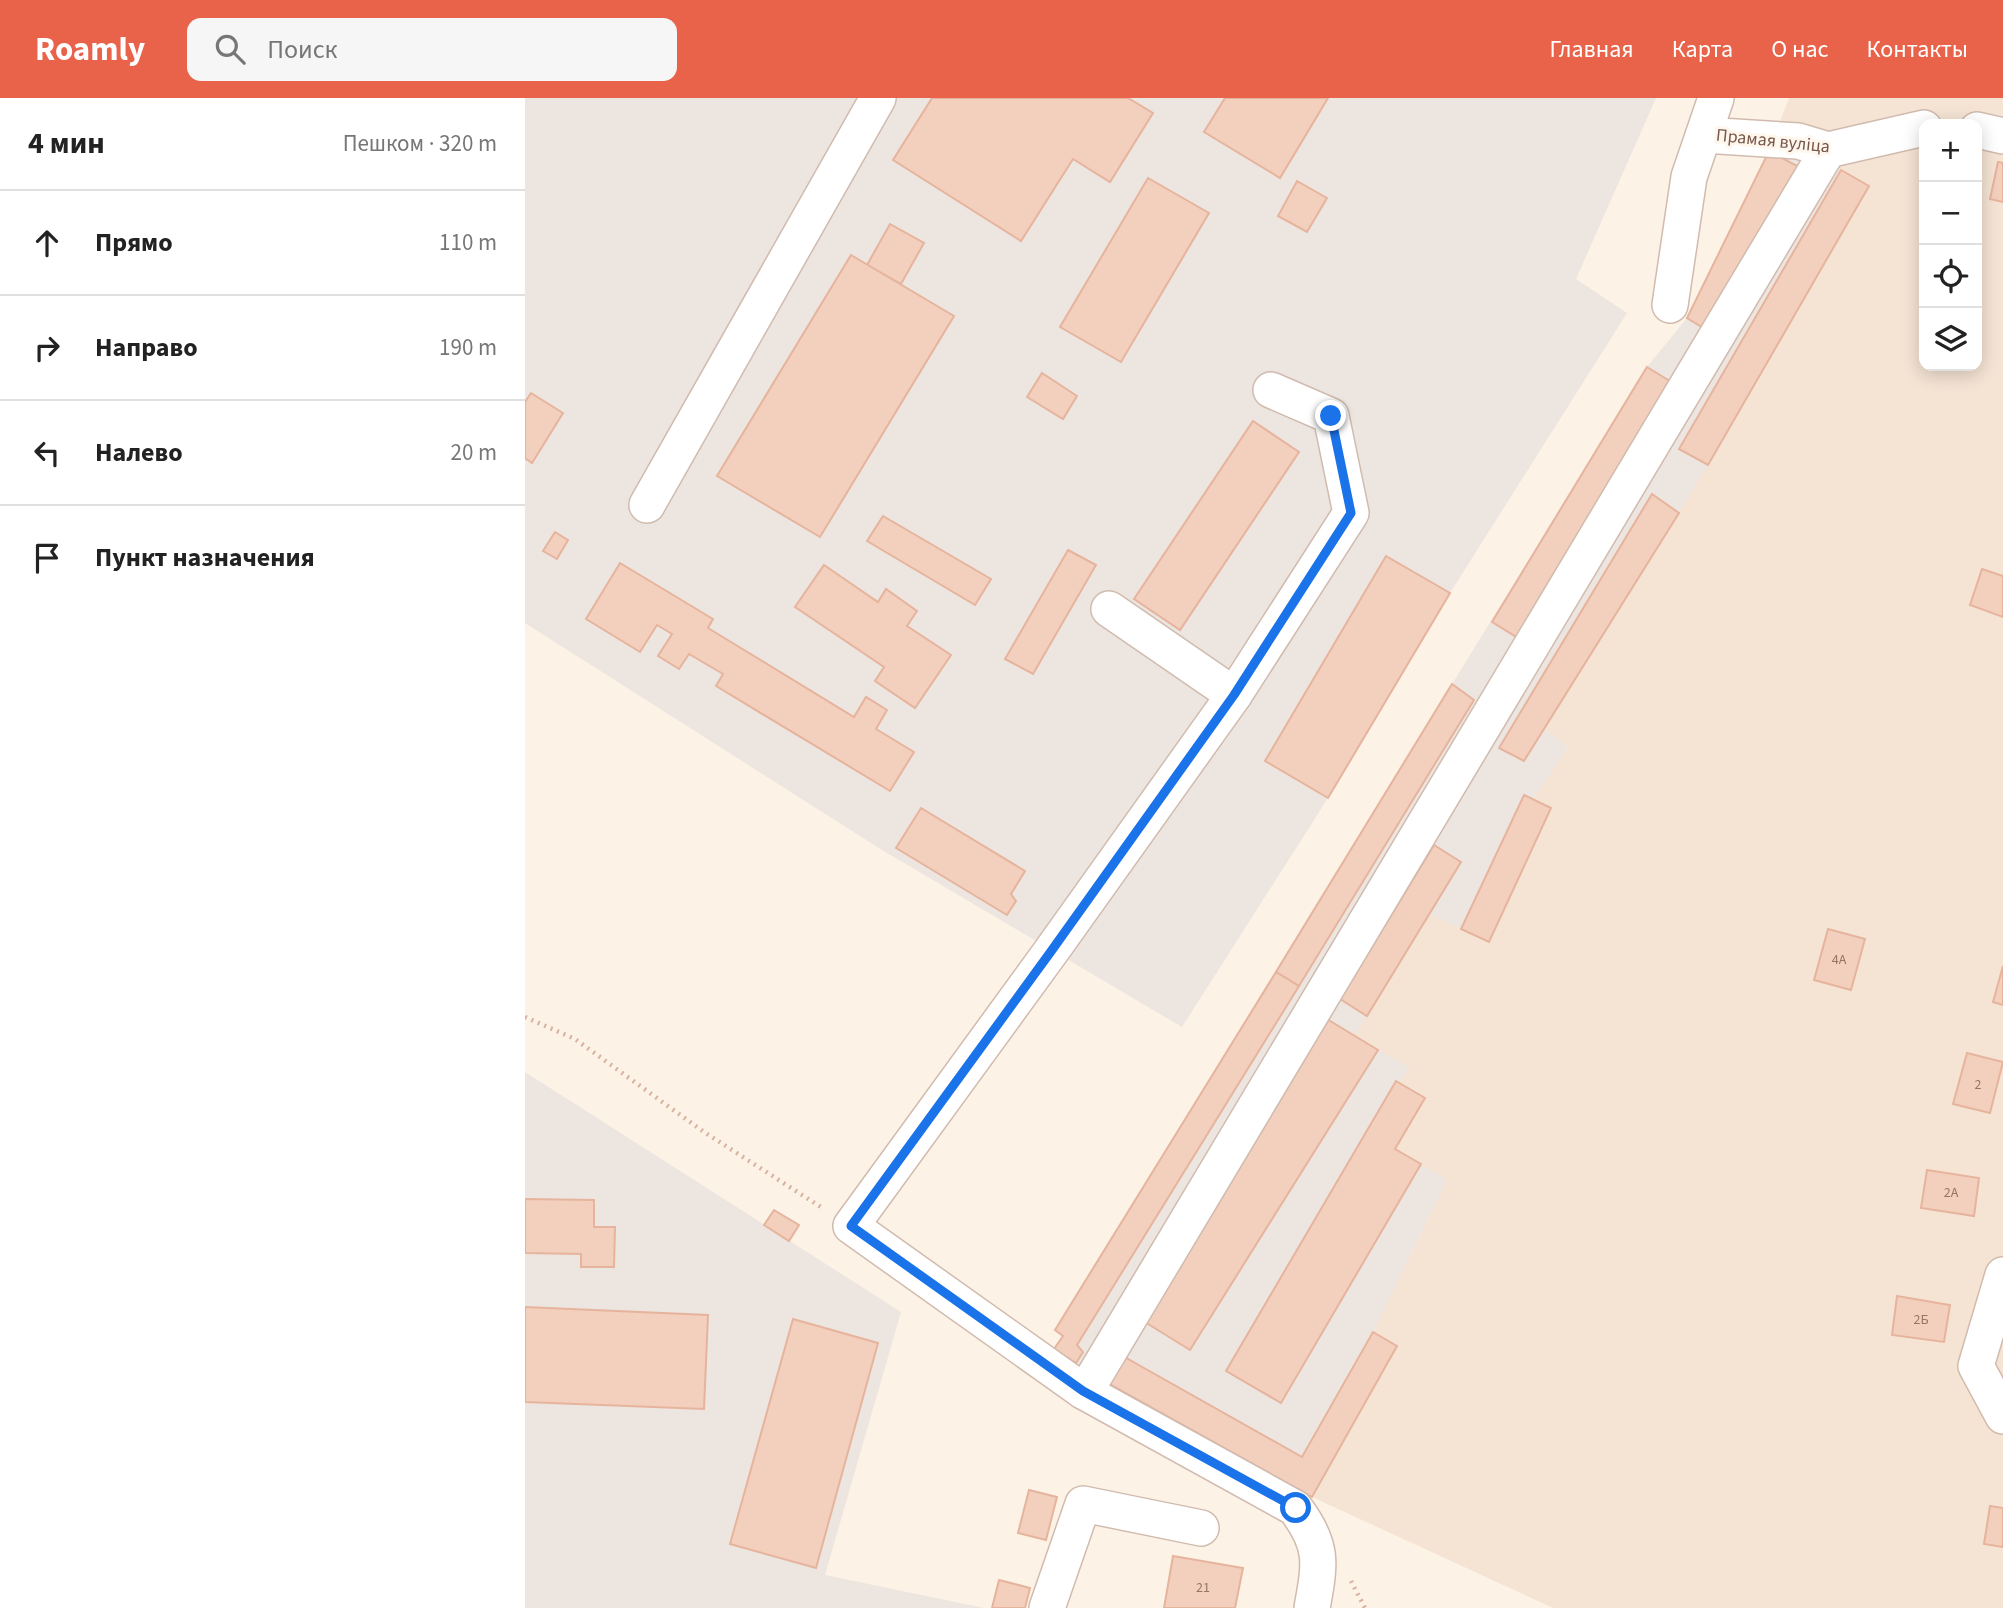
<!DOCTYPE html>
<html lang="ru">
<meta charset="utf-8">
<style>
:root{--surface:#fff;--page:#f6f6f6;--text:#222;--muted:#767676;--line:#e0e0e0;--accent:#e86349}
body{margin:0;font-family:"Source Sans 3",sans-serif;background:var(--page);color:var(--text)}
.controls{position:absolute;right:21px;top:21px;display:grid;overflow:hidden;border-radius:14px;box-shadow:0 4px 18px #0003}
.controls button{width:63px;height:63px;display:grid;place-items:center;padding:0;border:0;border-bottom:2px solid var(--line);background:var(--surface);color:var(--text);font:35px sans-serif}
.stop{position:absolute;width:21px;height:21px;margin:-16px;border:5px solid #1a73e8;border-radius:50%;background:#fff}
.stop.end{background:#1a73e8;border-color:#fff;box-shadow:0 2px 7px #0008}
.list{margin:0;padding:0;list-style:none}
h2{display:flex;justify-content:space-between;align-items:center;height:91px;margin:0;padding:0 28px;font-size:30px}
h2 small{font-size:23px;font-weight:400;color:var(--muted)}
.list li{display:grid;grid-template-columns:46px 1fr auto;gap:21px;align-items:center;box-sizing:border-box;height:105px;padding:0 28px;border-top:2px solid var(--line)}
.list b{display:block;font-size:26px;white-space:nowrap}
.list em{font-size:23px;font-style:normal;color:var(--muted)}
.icon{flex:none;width:38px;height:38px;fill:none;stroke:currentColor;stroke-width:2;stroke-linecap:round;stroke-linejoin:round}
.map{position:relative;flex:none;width:1478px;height:1510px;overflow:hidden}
header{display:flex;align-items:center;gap:42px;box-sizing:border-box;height:98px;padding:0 35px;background:var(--accent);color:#fff}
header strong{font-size:33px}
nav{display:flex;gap:38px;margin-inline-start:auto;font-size:24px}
.search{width:490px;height:63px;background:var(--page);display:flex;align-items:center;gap:18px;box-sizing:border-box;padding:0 24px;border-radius:14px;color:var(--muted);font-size:26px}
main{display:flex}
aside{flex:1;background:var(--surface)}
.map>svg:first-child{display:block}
</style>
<header>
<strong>Roamly</strong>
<div class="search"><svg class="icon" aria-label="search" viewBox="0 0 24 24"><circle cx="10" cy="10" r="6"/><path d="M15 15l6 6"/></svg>Поиск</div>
<nav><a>Главная</a><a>Карта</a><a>О нас</a><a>Контакты</a></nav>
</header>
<main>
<aside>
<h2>4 мин<small>Пешком · 320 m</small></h2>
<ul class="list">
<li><svg class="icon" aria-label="ahead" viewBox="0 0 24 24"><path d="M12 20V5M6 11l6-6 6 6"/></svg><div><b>Прямо</b></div><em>110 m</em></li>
<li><svg class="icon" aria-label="right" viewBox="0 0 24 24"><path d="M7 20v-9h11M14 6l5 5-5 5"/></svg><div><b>Направо</b></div><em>190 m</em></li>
<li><svg class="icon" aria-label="left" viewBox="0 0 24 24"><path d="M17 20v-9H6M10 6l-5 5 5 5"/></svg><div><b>Налево</b></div><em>20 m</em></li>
<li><svg class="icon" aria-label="arrive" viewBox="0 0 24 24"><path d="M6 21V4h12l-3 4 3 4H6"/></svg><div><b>Пункт назначения</b></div></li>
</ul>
</aside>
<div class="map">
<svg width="1478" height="1510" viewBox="0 0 1478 1510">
<rect width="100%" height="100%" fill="#fdf2e6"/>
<path fill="#f5e4d4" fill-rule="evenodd" d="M1264 0H1478V1510H1028L787 1399 872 1248 848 1234 922 1082 870 1051 900 1000 874 985 884 970 829 938 904 816 964 844 1025 710 1008 701 1043 649 1019 631ZM1399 26H1452V268H1399Z"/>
<g fill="#ede5e0">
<path d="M0 0H1131L1051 181 1102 215 925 495 803 700 657 929 357 752 0 525Z"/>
<path d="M1244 53 1316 72 1344 88 1183 367 1019 631 1043 649 1008 701 1026 710 964 844 904 816 830 937 884 970 874 985 900 1000 870 1051 922 1082 848 1234 872 1248 787 1399 581 1284 529 1251 538 1238 530 1232 1122 269 1162 220Z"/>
<path d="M0 974 376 1214 300 1477 459 1510H0Z"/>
</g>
<g fill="#f3cfbd" stroke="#e6b49d" stroke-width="2">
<path d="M407 0H603L628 15 585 84 548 61 496 143 368 62Z"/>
<path d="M700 0H803L755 80 679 34Z"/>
<path d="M1244 53 1274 69 1182 232 1162 220Z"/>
<path d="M1473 64 1478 65V104L1465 101Z"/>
<path d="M1316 72 1344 88 1183 367 1154 351Z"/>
<path d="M623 80 684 115 596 264 535 229Z"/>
<path d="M772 83 802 100 782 134 753 118Z"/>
<path d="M365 126 399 145 376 186 342 167Z"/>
<path d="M326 157 429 218 295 439 192 378Z"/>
<path d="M1122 269 1148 285 993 540 967 524Z"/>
<path d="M517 275 552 298 538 321 502 299Z"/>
<path d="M6 295 38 315 7 365 0 360V304Z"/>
<path d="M728 323 774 354 655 532 609 501Z"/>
<path d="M1127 396 1154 415 999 663 974 650Z"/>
<path d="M358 418 466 481 450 507 342 443Z"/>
<path d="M30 434 43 442 32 461 18 453Z"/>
<path d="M543 452 571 467 508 576 480 561Z"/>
<path d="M861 458 925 495 803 700 740 663Z"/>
<path d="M95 465 188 521 183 530 329 619 341 599 362 612 351 631 389 654 365 693 191 588 198 576 164 556 154 571 133 558 147 536 132 527 115 554 61 521Z"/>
<path d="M299 467 353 504 361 491 392 513 382 528 426 557 390 610 350 583 359 569 270 509Z"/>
<path d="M1457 471 1478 478V519L1445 507Z"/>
<path d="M927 586 949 602 774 888 751 874Z"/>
<path d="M999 697 1026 710 964 844 936 831Z"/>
<path d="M396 710 500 773 486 796 491 803 482 817 371 750Z"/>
<path d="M909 747 936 764 842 918 815 901Z"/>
<path d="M1303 831 1340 841 1326 892 1289 882Z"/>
<path d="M1478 868V907L1468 904Z"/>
<path d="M751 874 774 888 552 1247 558 1254 551 1265 529 1251 538 1238 530 1232Z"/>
<path d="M802 921 853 952 665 1252 615 1221Z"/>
<path d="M1442 955 1478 964 1465 1015 1428 1006Z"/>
<path d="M871 983 900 1000 870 1051 896 1066 756 1305 701 1273Z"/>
<path d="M1402 1072 1454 1080 1449 1118 1396 1110Z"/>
<path d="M0 1101 69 1102V1129H90L89 1169H56V1156L0 1155Z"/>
<path d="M249 1112 274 1127 264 1143 239 1127Z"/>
<path d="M1372 1198 1425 1207 1419 1244 1367 1237Z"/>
<path d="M0 1209 183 1217 179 1311 0 1304Z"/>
<path d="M268 1221 353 1245 291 1470 205 1446Z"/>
<path d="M848 1234 872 1248 787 1399 581 1284 596 1257 777 1359Z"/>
<path d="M504 1392 532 1399 521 1442 493 1435Z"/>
<path d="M1465 1408 1478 1410V1449L1459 1446Z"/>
<path d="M648 1458 718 1470 710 1510H639Z"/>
<path d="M474 1482 505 1490 500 1510H467Z"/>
</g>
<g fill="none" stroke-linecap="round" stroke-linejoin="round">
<g stroke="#d1bbae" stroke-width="38">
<g id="minor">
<path d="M1452 32 1478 38"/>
<path d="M1179 37 1273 43 1303 52 1399 30"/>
<path d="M1145 207 1164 79 1191 0"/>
<path d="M746 292 806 318 826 415 709 597 527 852 326 1128 558 1293 770 1410C799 1448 795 1466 787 1510"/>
<path d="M122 407 353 0"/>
<path d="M584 511 709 597"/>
<path d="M1478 1177 1451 1268 1478 1318"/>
<path d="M558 1293 570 1277 1303 52"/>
<path d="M522 1510 558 1406 676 1430"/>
</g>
</g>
<g stroke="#d8b2a0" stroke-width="4.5" stroke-dasharray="2 5" stroke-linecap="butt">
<path d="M0 919 50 941 179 1034 299 1111"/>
<path d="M826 1483 840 1510"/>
</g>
<use href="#minor" stroke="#fff" stroke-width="35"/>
</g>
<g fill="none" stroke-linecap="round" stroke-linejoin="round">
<path stroke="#1a73e8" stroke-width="9" d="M771 1410 558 1293 326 1128 527 852 709 597 826 415 806 318"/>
</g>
<g text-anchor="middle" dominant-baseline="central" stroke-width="6" stroke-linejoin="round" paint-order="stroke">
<g font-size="14" fill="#967567">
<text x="1314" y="862">4А</text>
<text x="1453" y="987">2</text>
<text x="1426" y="1095">2А</text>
<text x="1396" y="1222">2Б</text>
<text x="678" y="1490">21</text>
</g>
<g font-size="18" fill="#77574a" stroke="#fff7ed">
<text transform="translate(1248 43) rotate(6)">Прамая вуліца</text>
</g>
</g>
</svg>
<div class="controls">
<button>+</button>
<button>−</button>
<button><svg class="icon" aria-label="locate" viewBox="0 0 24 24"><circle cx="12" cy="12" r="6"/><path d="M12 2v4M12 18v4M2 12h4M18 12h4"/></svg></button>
<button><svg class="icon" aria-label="layers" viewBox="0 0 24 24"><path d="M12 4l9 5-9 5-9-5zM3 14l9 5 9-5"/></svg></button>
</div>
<div class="stop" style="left:771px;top:1410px"></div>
<div class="stop end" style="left:806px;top:318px"></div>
</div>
</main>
